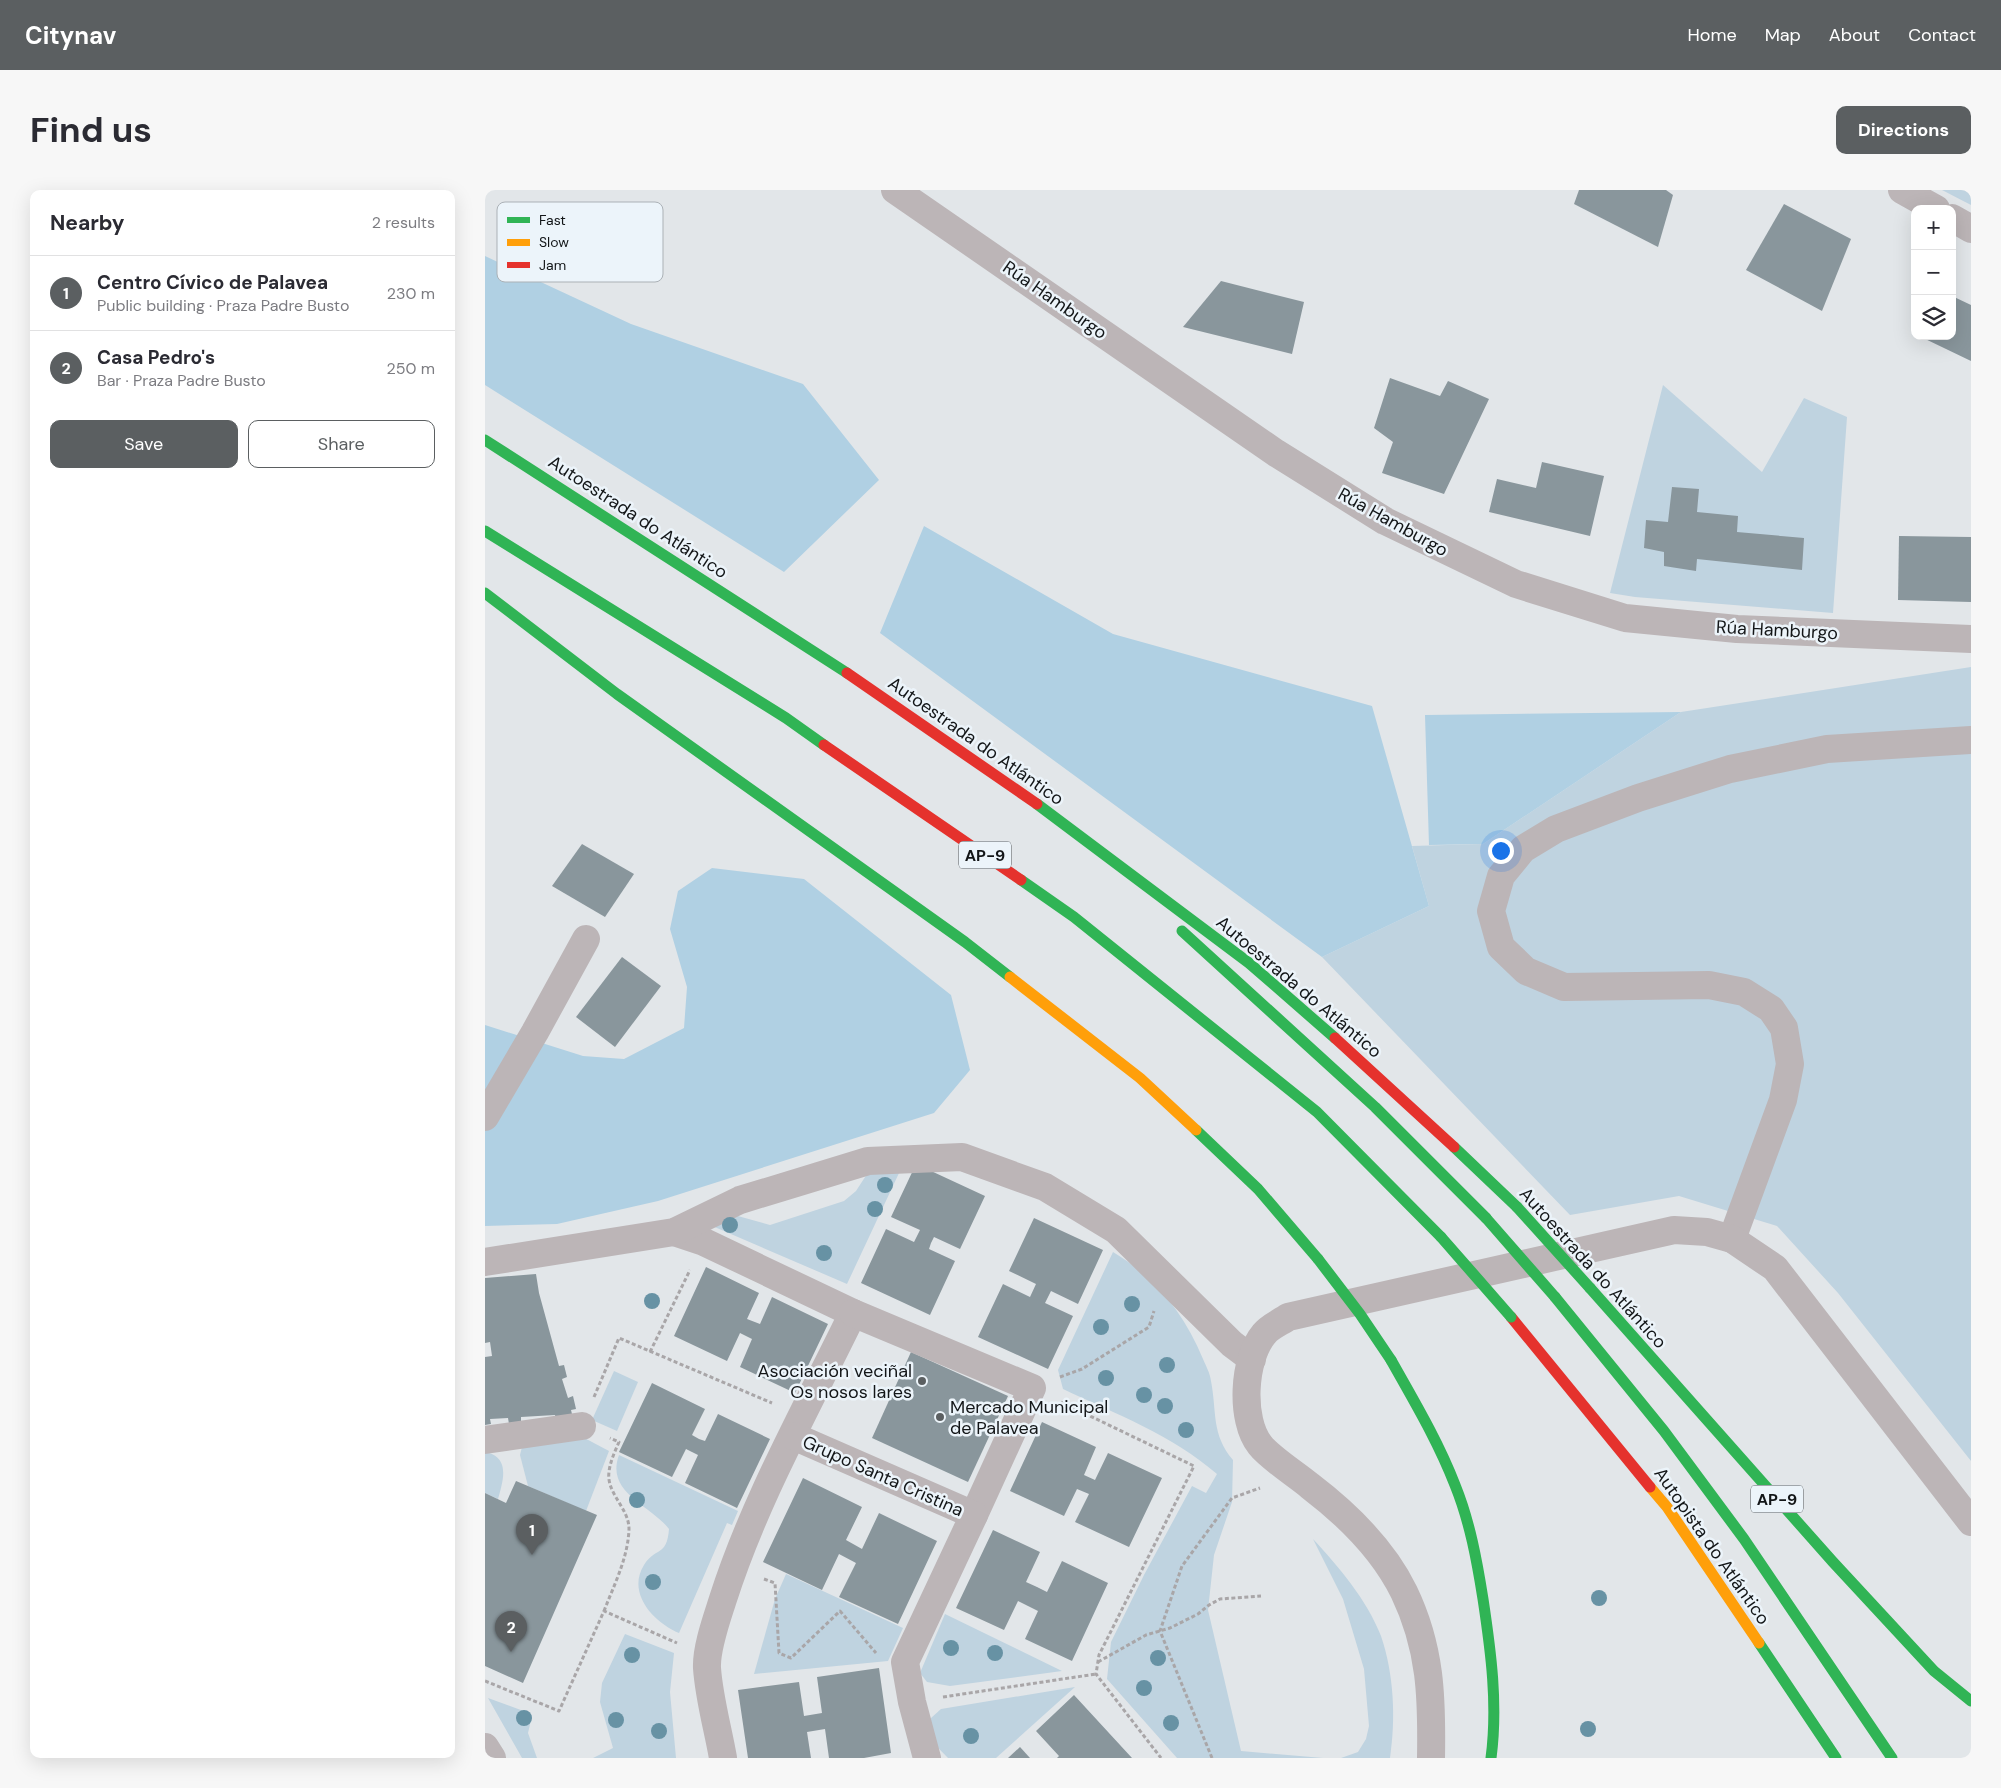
<!DOCTYPE html>
<meta charset="utf-8">
<style>
:root{--surface:#fff;--page:#f7f7f7;--text:#2b2b33;--muted:#7c7c81;--line:#e1e1e2;--accent:#5b5f61}
body{margin:0;font-family:"DM Sans",sans-serif;background:var(--page);color:var(--text)}
.controls{position:absolute;right:15px;top:15px;display:grid;overflow:hidden;border-radius:10px;box-shadow:0 5px 20px #0002}
.controls button{width:45px;height:45px;display:grid;place-items:center;padding:0;border:0;border-bottom:1px solid var(--line);background:var(--surface);color:var(--text);font:25px sans-serif}
.you{position:absolute;left:1015px;top:660px;width:18px;height:18px;margin:-12px;border:4px solid #fff;border-radius:50%;background:#1a73e8;box-shadow:0 0 0 8px #1a73e833}
.badge{display:grid;place-items:center;width:32px;height:32px;border-radius:50%;background:var(--accent);color:#fff;font-size:16px;font-weight:700}
.pin{position:absolute;translate:-50% -41px;filter:drop-shadow(0 1px 2px #0008)}
.pin::after{content:'';position:absolute;top:26px;width:18px;height:15px;background:inherit;clip-path:polygon(0 0,100% 0,50% 100%)}
.list{margin:0;padding:0;list-style:none}
h2{display:flex;justify-content:space-between;align-items:center;height:65px;margin:0;padding:0 20px;font-size:21px}
h2 small{font-size:16px;font-weight:400;color:var(--muted)}
.list li{display:grid;grid-template-columns:32px 1fr auto;gap:15px;align-items:center;box-sizing:border-box;height:75px;padding:0 20px;border-top:1px solid var(--line)}
.list b{display:block;font-size:19px;white-space:nowrap}
.list p{margin:0;font-size:16px;white-space:nowrap;color:var(--muted)}
.list em{font-size:16px;font-style:normal;color:var(--muted)}
.actions{display:flex;gap:10px;padding:15px 20px}
.actions a{flex:1;padding:11px 0;border:1px solid var(--accent);border-radius:10px;text-align:center;font-size:18px;color:var(--accent)}
.actions .main{background:var(--accent);color:#fff}
.icon{flex:none;width:28px;height:28px;fill:none;stroke:currentColor;stroke-width:2;stroke-linecap:round;stroke-linejoin:round}
.map{position:relative;flex:none;width:1486px;height:1568px;overflow:hidden;border-radius:10px}
header{display:flex;align-items:center;gap:30px;box-sizing:border-box;height:70px;padding:0 25px;background:var(--accent);color:#fff}
header strong{font-size:24px}
nav{display:flex;gap:28px;margin-inline-start:auto;font-size:18px}
.intro{display:flex;align-items:center;justify-content:space-between;box-sizing:border-box;height:120px;padding:0 30px}
h1{margin:0;font-size:35px}
.button{padding:12px 22px;border-radius:10px;background:var(--accent);color:#fff;font-size:18px;font-weight:700}
main{display:flex;gap:30px;padding:0 30px}
aside{flex:1;background:var(--surface);border-radius:10px;box-shadow:0 5px 20px #0002}
.map>svg:first-child{display:block}
</style>
<header>
<strong>Citynav</strong>
<nav><a>Home</a><a>Map</a><a>About</a><a>Contact</a></nav>
</header>
<div class="intro"><h1>Find us</h1><a class="button">Directions</a></div>
<main>
<aside>
<h2>Nearby<small>2 results</small></h2>
<ul class="list">
<li><span class="badge">1</span><div><b>Centro Cívico de Palavea</b><p>Public building · Praza Padre Busto</p></div><em>230 m</em></li>
<li><span class="badge">2</span><div><b>Casa Pedro's</b><p>Bar · Praza Padre Busto</p></div><em>250 m</em></li>
</ul>
<div class="actions"><a class="main">Save</a><a>Share</a></div>
</aside>
<div class="map">
<svg width="1486" height="1568" viewBox="0 0 1486 1568">
<rect width="100%" height="100%" fill="#e2e6e9"/>
<g fill="#bfd3e0">
<path d="M1457 0H1486V15Z"/>
<path d="M1178 195 1277 282 1319 208 1362 227 1348 423 1150 407 1125 403Z"/>
<path d="M1486 477V1271L1353 1103 1292 1036 1194 1006 1085 1025 837 767 944 716 927 656 998 654 1196 522Z"/>
<path d="M414 983 362 1094 225 1035 242 1023 285 1035 359 1011 371 1001 382 984Z"/>
<path d="M628 1062C671 1088 699 1123 718 1169 721 1176 725 1183 726 1191 732 1222 726 1244 748 1270L747 1312 729 1365 723 1420 756 1561 838 1568H692L622 1489 626 1452 659 1385 707 1296 721 1303 732 1284C687 1245 631 1224 578 1199L573 1180Z"/>
<path d="M129 1181 153 1192 132 1241 107 1230Z"/>
<path d="M90 1243 124 1261 101 1321 43 1296 35 1265 37 1257Z"/>
<path d="M0 1262C26 1267 18 1291 13 1309L0 1303Z"/>
<path d="M134 1265 253 1321 247 1335 242 1333 194 1443C170 1433 141 1404 159 1375 170 1357 182 1367 184 1339 166 1315 120 1303 134 1265Z"/>
<path d="M828 1349C854 1377 882 1410 896 1446 909 1484 911 1529 905 1568H856L873 1562 881 1549 884 1536 879 1479 858 1409Z"/>
<path d="M301 1384 418 1438 403 1471 269 1484 290 1409Z"/>
<path d="M460 1424 577 1481 465 1496 442 1492 435 1483Z"/>
<path d="M140 1444 189 1463 185 1502 191 1568H108L128 1558 115 1512 117 1493Z"/>
<path d="M590 1497 511 1568H463C448 1553 444 1549 446 1528L456 1519Z"/>
<path d="M3 1508 44 1523 47 1526 43 1543 52 1568H37Z"/>
</g>
<g fill="#b0d0e3">
<path d="M0 66 146 134 318 194 394 290 299 382 0 195Z"/>
<path d="M439 336 628 444 887 516 944 716 837 767 395 443Z"/>
<path d="M1196 522 998 654 944 655 940 525Z"/>
<path d="M227 678 319 689 466 805 485 880 449 923 173 1011 72 1034 0 1036V835L98 866 139 869 199 838 202 797 185 739 193 701Z"/>
</g>
<g fill="#89969c">
<path d="M1094 0H1181L1188 5 1173 57 1089 14Z"/>
<path d="M1299 14 1366 49 1337 121 1261 80Z"/>
<path d="M736 91 819 112 807 164 698 137Z"/>
<path d="M1467 106 1486 115V171L1434 146H1467Z"/>
<path d="M905 188 955 206 963 191 1004 209 959 304 897 283 908 252 889 238Z"/>
<path d="M1057 272 1119 286 1105 346 1004 322 1012 289 1051 298Z"/>
<path d="M1187 297 1214 299 1212 322 1253 326 1252 342 1319 348 1317 380 1212 369 1211 381 1179 376V362L1159 358 1161 330 1183 332Z"/>
<path d="M1414 346 1486 347V412L1413 410Z"/>
<path d="M97 654 149 684 120 727 67 696Z"/>
<path d="M137 767 176 796 130 857 91 827Z"/>
<path d="M431 974 500 1006 475 1059 449 1047 446 1053 444 1059 470 1071 445 1125 376 1093 401 1039 429 1052 435 1040 406 1027Z"/>
<path d="M549 1028 618 1060 593 1114 566 1101 560 1113 588 1126 563 1179 493 1147 518 1094 545 1107 551 1094 524 1081Z"/>
<path d="M221 1077 274 1103 262 1129 275 1134 287 1107 343 1134 310 1203 255 1177 267 1149 255 1143 242 1171 189 1146Z"/>
<path d="M51 1084 54 1103 74 1176 79 1175 82 1187 77 1189 83 1208 88 1206 91 1219 86 1220 87 1224 71 1230 70 1225 36 1227V1233L24 1234 23 1228 5 1229 6 1234 0 1235V1167L7 1166 5 1152 0 1153V1088Z"/>
<path d="M426 1162 523 1206 483 1292 387 1248Z"/>
<path d="M167 1193 220 1219 207 1245 214 1249 220 1251 233 1224 285 1249 252 1318 200 1293 213 1265 201 1259 187 1287 134 1262Z"/>
<path d="M557 1232 611 1257 599 1285 610 1290 623 1263 677 1288 644 1357 590 1332 604 1304 592 1299 579 1326 525 1301Z"/>
<path d="M318 1288 377 1317 361 1350 377 1359 394 1323 452 1351 413 1434 354 1407 371 1373 354 1364 337 1400 278 1372Z"/>
<path d="M31 1291 112 1325 38 1493 0 1476V1303L21 1313Z"/>
<path d="M508 1340 555 1362 541 1392 552 1397 562 1402 577 1371 623 1393 587 1471 540 1449 553 1421 533 1411 519 1440 471 1418Z"/>
<path d="M394 1478 406 1563 379 1568H344L340 1539 322 1542 326 1568H263L253 1500 314 1492 319 1526 337 1523 332 1487Z"/>
<path d="M589 1505 647 1568H572L574 1566 551 1541Z"/>
<path d="M535 1557 545 1568H523Z"/>
</g>
<g fill="none" stroke-linecap="round" stroke-linejoin="round">
<g stroke="#a9a6a8" stroke-width="3" stroke-dasharray="4 2.5" stroke-linecap="butt">
<path d="M165 1162 205 1080"/>
<path d="M575 1187 597 1179 664 1137 669 1121"/>
<path d="M109 1207 134 1148 287 1213"/>
<path d="M576 1212 709 1276 614 1465 611 1484 676 1568"/>
<path d="M279 1389 290 1393 294 1463 306 1468 355 1421 391 1463"/>
<path d="M119 1421C129 1395 143 1368 144 1339 144 1318 121 1303 124 1282 125 1272 130 1261 134 1252L125 1248"/>
<path d="M613 1472 661 1445 685 1438 713 1424 724 1415 735 1409 776 1406"/>
<path d="M0 1491 74 1521 119 1421 192 1453"/>
<path d="M458 1507 611 1484"/>
<path d="M727 1568 675 1441 697 1376 747 1308 775 1298"/>
</g>
<g stroke="#bcb5b7" stroke-width="28">
<path d="M410 0 791 263 900 331 1031 394 1140 428 1252 439 1486 449"/>
<path d="M1417 0 1451 19"/>
<path d="M1467 28 1486 39"/>
<path d="M0 927 50 842 101 749"/>
<path d="M189 1042 219 1052 368 1123C323 1216 270 1309 238 1409 232 1428 221 1458 222 1478 224 1508 233 1539 238 1568"/>
<path d="M1247 1049 1298 910 1305 874 1299 838 1286 819 1259 802 1224 795 1079 797 1041 781 1016 757 1006 721 1016 686 1038 659 1071 639 1153 608 1245 579 1342 559 1486 550"/>
<path d="M0 1072 189 1042 255 1010 383 971 477 967 560 997 631 1040 747 1154 767 1169"/>
<path d="M368 1123 547 1198 489 1325"/>
<path d="M308 1246 489 1325 420 1472 427 1512 442 1568"/>
<path d="M0 1250 97 1236"/>
<path d="M0 1557 7 1568"/>
<path d="M946 1568C947 1508 946 1458 919 1402 898 1359 863 1325 825 1296 812 1285 785 1268 775 1255 755 1230 758 1169 779 1144 784 1137 796 1132 803 1127L1189 1040 1222 1042 1247 1049 1290 1078 1486 1332"/>
</g>
<g stroke="#30b455" stroke-width="11">
<path d="M0 250 362 483"/>
<path d="M0 341 301 528 339 555"/>
<path d="M0 403 132 504 480 752 525 787"/>
<path d="M552 614 764 773 850 848"/>
<path d="M536 690 589 727 832 922 956 1047"/>
<path d="M697 741 890 917 1001 1028"/>
<path d="M711 940 773 999 833 1069"/>
<path d="M969 957 1032 1017"/>
<path d="M1105 1098 1348 1372 1449 1481 1486 1511"/>
<path d="M1070 1107 1179 1241 1259 1349 1407 1568"/>
<path d="M906 1170C929 1211 953 1251 970 1295 985 1332 992 1371 998 1409 1006 1462 1013 1515 1006 1568"/>
<path d="M1274 1453 1351 1568"/>
</g>
<g stroke="#ff9f0a" stroke-width="11">
<path d="M525 787 655 888 711 940"/>
<path d="M1165 1297 1182 1317 1274 1453"/>
</g>
<g stroke="#e5322d" stroke-width="11">
<path d="M362 483 552 614"/>
<path d="M339 555 536 690"/>
<path d="M850 848 969 957"/>
<path d="M1026 1127 1165 1297"/>
</g>
<g stroke="#30b455" stroke-width="11">
<path d="M1032 1017 1105 1098"/>
<path d="M1001 1028 1070 1107"/>
<path d="M956 1047 1026 1127"/>
<path d="M833 1069 875 1124 906 1170"/>
</g>
</g>
<g fill="#6792a4">
<circle cx="400" cy="995" r="8"/>
<circle cx="390" cy="1019" r="8"/>
<circle cx="245" cy="1035" r="8"/>
<circle cx="339" cy="1063" r="8"/>
<circle cx="167" cy="1111" r="8"/>
<circle cx="647" cy="1114" r="8"/>
<circle cx="616" cy="1137" r="8"/>
<circle cx="682" cy="1175" r="8"/>
<circle cx="621" cy="1188" r="8"/>
<circle cx="659" cy="1205" r="8"/>
<circle cx="680" cy="1216" r="8"/>
<circle cx="701" cy="1240" r="8"/>
<circle cx="152" cy="1310" r="8"/>
<circle cx="168" cy="1392" r="8"/>
<circle cx="1114" cy="1408" r="8"/>
<circle cx="466" cy="1458" r="8"/>
<circle cx="510" cy="1463" r="8"/>
<circle cx="147" cy="1465" r="8"/>
<circle cx="673" cy="1468" r="8"/>
<circle cx="659" cy="1498" r="8"/>
<circle cx="39" cy="1528" r="8"/>
<circle cx="131" cy="1530" r="8"/>
<circle cx="686" cy="1533" r="8"/>
<circle cx="1103" cy="1539" r="8"/>
<circle cx="174" cy="1541" r="8"/>
<circle cx="486" cy="1546" r="8"/>
</g>
<g fill="#5b5f61" stroke="#ecf4fa" stroke-width="2">
<circle cx="437" cy="1191" r="5"/>
<circle cx="455" cy="1227" r="5"/>
</g>
<g text-anchor="middle" dominant-baseline="central" stroke-width="5" stroke-linejoin="round" paint-order="stroke">
<g fill="#ecf4fa" stroke="#54595c" stroke-width="1">
<rect x="474" y="651.5" width="52" height="27" rx="4"/>
<rect x="1266" y="1295.5" width="52" height="27" rx="4"/>
</g>
<g font-size="16" font-weight="bold" fill="#131618">
<text x="500" y="665">AP-9</text>
<text x="1292" y="1309">AP-9</text>
</g>
<g font-size="18" fill="#131618" stroke="#ecf4fa">
<text transform="translate(570 110) rotate(35)">Rúa Hamburgo</text>
<text transform="translate(153 327) rotate(33)">Autoestrada do Atlántico</text>
<text transform="translate(908 332) rotate(29)">Rúa Hamburgo</text>
<text transform="translate(1292 440) rotate(3)">Rúa Hamburgo</text>
<text transform="translate(491 551) rotate(35)">Autoestrada do Atlántico</text>
<text transform="translate(814 797) rotate(40)">Autoestrada do Atlántico</text>
<text transform="translate(1108 1078) rotate(48)">Autoestrada do Atlántico</text>
<text transform="translate(398 1286) rotate(24)">Grupo Santa Cristina</text>
<text transform="translate(1227 1356) rotate(55)">Autopista do Atlántico</text>
</g>
<g font-size="18" fill="#131618" stroke="#ecf4fa" text-anchor="end">
<text x="427" y="1181">Asociación veciñal<tspan x="427" dy="21">Os nosos lares</tspan></text>
<text x="465" y="1217" text-anchor="start">Mercado Municipal<tspan x="465" dy="21">de Palavea</tspan></text>
</g>
</g>
<rect x="12" y="12" width="166" height="80" rx="8" fill="#ecf4fa" stroke="#abb1b6" stroke-width="1"/>
<rect x="22" y="27" width="23" height="6" fill="#30b455"/>
<rect x="22" y="49" width="23" height="7" fill="#ff9f0a"/>
<rect x="22" y="72" width="23" height="6" fill="#e5322d"/>
<g font-size="14" fill="#131618">
<text x="54" y="35">Fast</text>
<text x="54" y="57">Slow</text>
<text x="54" y="80">Jam</text>
</g>
</svg>
<div class="controls">
<button>+</button>
<button>−</button>
<button><svg class="icon" aria-label="layers" viewBox="0 0 24 24"><path d="M12 4l9 5-9 5-9-5zM3 14l9 5 9-5"/></svg></button>
</div>
<div class="you"></div>
<div class="pin badge" style="left:47px;top:1365px">1</div>
<div class="pin badge" style="left:26px;top:1462px">2</div>
</div>
</main>
